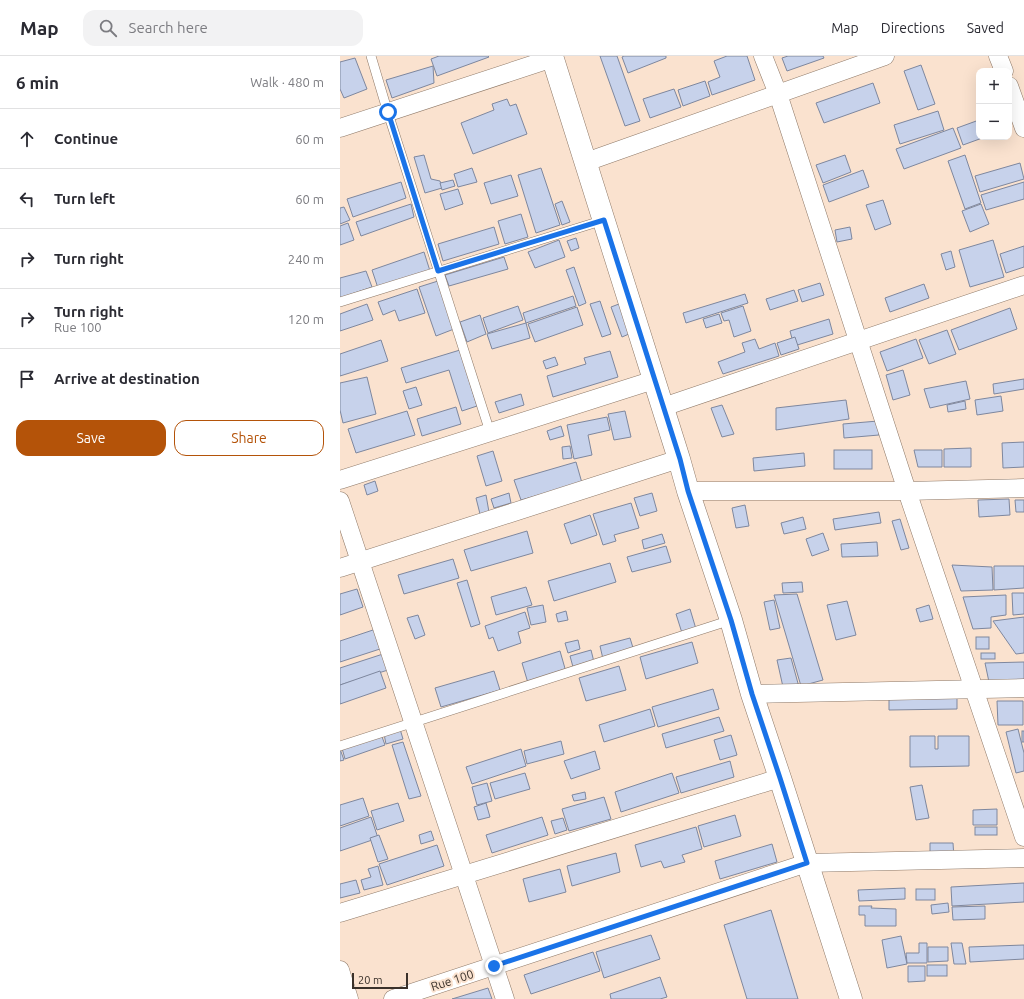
<!DOCTYPE html>
<meta charset="utf-8">
<style>
:root{--surface:#fff;--page:#f2f2f3;--text:#2b2b33;--muted:#7c7c81;--line:#e1e1e2;--accent:#b45309}
body{margin:0;font-family:Ubuntu,sans-serif;background:var(--page);color:var(--text)}
.controls{position:absolute;right:12px;top:12px;display:grid;overflow:hidden;border-radius:8px;box-shadow:0 4px 16px #0002}
.controls button{width:36px;height:36px;display:grid;place-items:center;padding:0;border:0;border-bottom:1px solid var(--line);background:var(--surface);color:var(--text);font:20px sans-serif}
.scale{position:absolute;left:12px;bottom:10px;width:56px;box-sizing:border-box;padding-left:4px;border:2px solid #3a312a;border-top:0;font-size:11px;line-height:14px;white-space:nowrap;color:#3a312a;-webkit-text-stroke:3px #fae2cf;paint-order:stroke}
.stop{position:absolute;width:12px;height:12px;margin:-9px;border:3px solid #1a73e8;border-radius:50%;background:#fff}
.stop.end{background:#1a73e8;border-color:#fff;box-shadow:0 1px 4px #0008}
.list{margin:0;padding:0;list-style:none}
h2{display:flex;justify-content:space-between;align-items:center;height:52px;margin:0;padding:0 16px;font-size:17px}
h2 small{font-size:13px;font-weight:400;color:var(--muted)}
.list li{display:grid;grid-template-columns:26px 1fr auto;gap:12px;align-items:center;box-sizing:border-box;height:60px;padding:0 16px;border-top:1px solid var(--line)}
.list b{display:block;font-size:15px;white-space:nowrap}
.list p{margin:0;font-size:13px;white-space:nowrap;color:var(--muted)}
.list em{font-size:13px;font-style:normal;color:var(--muted)}
.actions{display:flex;gap:8px;padding:12px 16px}
.actions a{flex:1;padding:9px 0;border:1px solid var(--accent);border-radius:12px;text-align:center;font-size:14px;color:var(--accent)}
.actions .main{background:var(--accent);color:#fff}
.icon{flex:none;width:22px;height:22px;fill:none;stroke:currentColor;stroke-width:2;stroke-linecap:round;stroke-linejoin:round}
.map{position:relative;flex:none;width:684px;height:943px;overflow:hidden}
header{display:flex;align-items:center;gap:24px;box-sizing:border-box;height:56px;padding:0 20px;background:var(--surface);border-bottom:1px solid var(--line)}
header strong{font-size:19px}
nav{display:flex;gap:22px;margin-inline-start:auto;font-size:14px}
.search{width:280px;height:36px;background:var(--page);display:flex;align-items:center;gap:10px;box-sizing:border-box;padding:0 14px;border-radius:12px;color:var(--muted);font-size:15px}
main{display:flex}
aside{flex:1;background:var(--surface)}
.map>svg:first-child{display:block}
</style>
<header>
<strong>Map</strong>
<div class="search"><svg class="icon" aria-label="search" viewBox="0 0 24 24"><circle cx="10" cy="10" r="6"/><path d="M15 15l6 6"/></svg>Search here</div>
<nav><a>Map</a><a>Directions</a><a>Saved</a></nav>
</header>
<main>
<aside>
<h2>6 min<small>Walk · 480 m</small></h2>
<ul class="list">
<li><svg class="icon" aria-label="ahead" viewBox="0 0 24 24"><path d="M12 20V5M6 11l6-6 6 6"/></svg><div><b>Continue</b></div><em>60 m</em></li>
<li><svg class="icon" aria-label="left" viewBox="0 0 24 24"><path d="M17 20v-9H6M10 6l-5 5 5 5"/></svg><div><b>Turn left</b></div><em>60 m</em></li>
<li><svg class="icon" aria-label="right" viewBox="0 0 24 24"><path d="M7 20v-9h11M14 6l5 5-5 5"/></svg><div><b>Turn right</b></div><em>240 m</em></li>
<li><svg class="icon" aria-label="right" viewBox="0 0 24 24"><path d="M7 20v-9h11M14 6l5 5-5 5"/></svg><div><b>Turn right</b><p>Rue 100</p></div><em>120 m</em></li>
<li><svg class="icon" aria-label="arrive" viewBox="0 0 24 24"><path d="M6 21V4h12l-3 4 3 4H6"/></svg><div><b>Arrive at destination</b></div></li>
</ul>
<div class="actions"><a class="main">Save</a><a>Share</a></div>
</aside>
<div class="map">
<svg width="684" height="943" viewBox="0 0 684 943">
<rect width="100%" height="100%" fill="#fae2cf"/>
<g fill="#c7d2eb" stroke="#7e879e">
<path d="M99 0H148L149 1 97 20 91 3Z"/>
<path d="M260 0H277L300 65 285 70Z"/>
<path d="M284 0H326V2L288 17 282 1Z"/>
<path d="M387 0H407L415 24 372 39 368 26 380 21 374 5Z"/>
<path d="M448 0H483L484 2 447 15 442 2Z"/>
<path d="M15 2 27 33 4 42 0 33V6Z"/>
<path d="M581 9 595 48 578 54 564 15Z"/>
<path d="M93 10 94 27 52 42 46 24Z"/>
<path d="M365 25 370 40 343 50 338 34Z"/>
<path d="M533 27 540 47 484 67 476 47Z"/>
<path d="M334 33 341 51 310 62 303 43Z"/>
<path d="M167 43 170 50 176 48 187 78 133 98 121 67 154 54 152 48Z"/>
<path d="M598 55 604 74 560 88 554 69Z"/>
<path d="M639 64V81H645L623 89 617 72Z"/>
<path d="M613 72 621 92 564 113 556 93Z"/>
<path d="M84 99 91 123 100 125 102 132 85 137 74 101Z"/>
<path d="M505 99 511 116 483 127 476 109Z"/>
<path d="M625 99 641 147 625 153 608 105Z"/>
<path d="M680 107 684 123 640 136 635 120Z"/>
<path d="M132 112 137 126 118 131 114 118Z"/>
<path d="M201 112 220 169 196 177 178 119Z"/>
<path d="M523 114 529 131 489 146 483 129Z"/>
<path d="M171 119 178 140 151 148 144 127Z"/>
<path d="M113 124 115 130 102 134 100 127Z"/>
<path d="M61 126 66 142 13 161 7 143Z"/>
<path d="M684 126V143L646 154 641 139Z"/>
<path d="M118 133 123 148 105 154 100 138Z"/>
<path d="M543 144 551 168 535 174 526 149Z"/>
<path d="M222 145 230 166 222 169 215 148Z"/>
<path d="M71 148 74 161 21 180 16 166Z"/>
<path d="M641 148 649 168 630 176 622 155Z"/>
<path d="M4 151 10 164 0 168V152Z"/>
<path d="M181 158 188 181 165 188 158 165Z"/>
<path d="M8 167 14 184 0 189V170Z"/>
<path d="M154 171 159 188 103 205 98 188Z"/>
<path d="M510 171 512 183 497 186 495 174Z"/>
<path d="M236 182 239 192 231 195 227 185Z"/>
<path d="M219 184 225 201 195 212 188 196Z"/>
<path d="M653 184 664 221 630 231 619 194Z"/>
<path d="M684 190V211L666 217 660 198Z"/>
<path d="M611 195 615 211 606 214 601 198Z"/>
<path d="M84 196 90 215 38 232 32 214Z"/>
<path d="M164 201 168 213 109 230 105 219Z"/>
<path d="M234 211 246 247 239 250 226 214Z"/>
<path d="M26 215 32 231 0 242V222Z"/>
<path d="M98 225 114 273 96 280 79 231Z"/>
<path d="M480 227 484 239 462 246 458 234Z"/>
<path d="M584 228 589 242 550 256 545 242Z"/>
<path d="M77 233 85 257 59 265 55 254 43 259 38 246Z"/>
<path d="M454 234 458 245 430 254 426 243Z"/>
<path d="M405 238 408 247 346 267 343 257Z"/>
<path d="M233 240 236 250 186 267 183 257Z"/>
<path d="M260 245 271 278 262 281 250 248Z"/>
<path d="M27 248 33 264 0 275V258Z"/>
<path d="M279 248 289 278 282 281 271 251Z"/>
<path d="M178 250 183 264 148 277 143 262Z"/>
<path d="M403 250 411 275 394 281 389 264 384 265 381 257Z"/>
<path d="M237 251 243 269 195 286 188 268Z"/>
<path d="M670 252 677 273 619 294 611 274Z"/>
<path d="M379 258 382 267 366 272 363 263Z"/>
<path d="M140 259 146 278 127 286 120 266Z"/>
<path d="M489 263 493 278 454 290 450 275Z"/>
<path d="M186 267 190 282 152 293 147 278Z"/>
<path d="M607 274 616 298 589 308 579 284Z"/>
<path d="M455 281 459 293 441 299 437 287Z"/>
<path d="M415 283 419 293 435 287 439 300 383 318 378 306 405 296 402 287Z"/>
<path d="M576 283 583 302 547 315 540 296Z"/>
<path d="M41 284 48 305 0 320V298Z"/>
<path d="M120 294 137 350 122 355 109 314 66 327 61 312Z"/>
<path d="M270 295 278 321 213 341 207 320 246 308 244 302Z"/>
<path d="M215 301 218 309 206 313 203 305Z"/>
<path d="M563 314 570 339 553 344 546 319Z"/>
<path d="M27 321 36 358 3 367 0 354V327Z"/>
<path d="M684 323V333L654 338 653 328Z"/>
<path d="M626 325 630 343 590 352 584 333Z"/>
<path d="M76 331 82 349 69 353 63 335Z"/>
<path d="M181 338 184 349 159 357 155 346Z"/>
<path d="M661 340 663 355 637 359 635 344Z"/>
<path d="M506 344 509 363 436 374V352Z"/>
<path d="M625 345 626 353 608 356 607 349Z"/>
<path d="M382 349 394 378 382 381 371 352Z"/>
<path d="M116 351 121 368 82 380 77 363Z"/>
<path d="M67 355 75 379 16 397 8 373Z"/>
<path d="M285 355 291 381 274 384 268 358Z"/>
<path d="M267 361 270 374 248 379 252 399 234 403 227 369Z"/>
<path d="M538 365 539 379 504 382 503 368Z"/>
<path d="M221 370 224 380 210 384 207 375Z"/>
<path d="M684 386V411L663 412 662 387Z"/>
<path d="M230 390 232 402 223 403 222 391Z"/>
<path d="M631 392V411H604V393Z"/>
<rect x="494" y="394" width="38" height="19"/>
<path d="M574 394H602V411H578Z"/>
<path d="M153 395 162 425 146 430 137 400Z"/>
<path d="M464 397 465 410 414 415 413 402Z"/>
<path d="M236 406 242 427 181 444 174 424Z"/>
<path d="M35 425 38 435 27 439 24 429Z"/>
<path d="M169 437 171 447 154 452 151 443Z"/>
<path d="M312 437 317 455 300 460 294 442Z"/>
<path d="M146 439 149 456 140 458 136 442Z"/>
<path d="M669 443 670 459 639 461 638 444Z"/>
<path d="M675 444H684V456H676Z"/>
<path d="M291 447 299 472 274 479 276 485 263 489 253 458Z"/>
<path d="M405 449 409 470 396 472 392 452Z"/>
<path d="M539 456 541 467 495 474 493 463Z"/>
<path d="M250 459 257 479 231 488 224 468Z"/>
<path d="M463 461 466 473 444 478 441 467Z"/>
<path d="M560 463 569 492 561 494 552 465Z"/>
<path d="M187 475 193 497 131 515 124 494Z"/>
<path d="M483 477 489 494 472 500 466 483Z"/>
<path d="M322 478 325 487 304 493 302 484Z"/>
<path d="M537 486 538 500 502 501 501 488Z"/>
<path d="M326 490 331 506 292 516 287 501Z"/>
<path d="M113 503 119 522 64 538 58 519Z"/>
<path d="M270 507 276 526 214 545 208 525Z"/>
<path d="M612 509 652 511 653 534 621 535Z"/>
<path d="M654 510H684V532L654 534Z"/>
<path d="M127 524 140 568 131 571 117 527Z"/>
<path d="M462 526 463 536 443 537 442 527Z"/>
<path d="M186 531 192 549 156 559 151 541Z"/>
<path d="M17 533 23 551 0 559V538Z"/>
<path d="M672 537H684V558L673 559Z"/>
<path d="M457 538 483 624 461 630 434 539Z"/>
<path d="M666 539V559L651 561V572L633 573 623 541Z"/>
<path d="M434 544 440 572 430 574 424 546Z"/>
<path d="M507 545 516 579 496 584 487 549Z"/>
<path d="M203 549 206 566 191 569 187 552Z"/>
<path d="M589 549 593 563 580 566 576 553Z"/>
<path d="M350 553 356 573 342 577 336 558Z"/>
<path d="M226 555 228 564 218 566 216 558Z"/>
<path d="M185 556 190 572 178 576 181 587 158 595 153 581 149 583 145 570Z"/>
<path d="M78 559 85 579 75 583 67 562Z"/>
<path d="M684 561V597L676 598 653 565Z"/>
<path d="M36 573 43 592 0 606V585Z"/>
<rect x="636" y="581" width="13" height="12"/>
<path d="M290 582 294 595 263 603 260 590Z"/>
<path d="M238 584 240 593 228 597 225 587Z"/>
<path d="M352 586 358 607 306 623 300 601Z"/>
<path d="M251 594 254 606 233 611 230 600Z"/>
<path d="M220 595 226 616 188 627 182 607Z"/>
<rect x="641" y="597" width="14" height="6"/>
<path d="M43 598 48 614 0 629V612Z"/>
<path d="M451 602 459 631H443L437 604Z"/>
<path d="M684 606V626H649L645 607Z"/>
<path d="M279 610 286 634 246 645 239 622Z"/>
<path d="M40 615 46 632 0 648V629Z"/>
<path d="M154 615 160 634 101 651 95 632Z"/>
<path d="M373 633 379 653 318 671 312 651Z"/>
<path d="M549 638H617V653L549 654Z"/>
<path d="M657 645H683V669H658Z"/>
<path d="M310 653 315 670 264 686 259 669Z"/>
<path d="M379 661 384 675 326 692 322 678Z"/>
<path d="M60 673 63 683 46 688 44 678Z"/>
<path d="M678 673 684 697V715L676 717 666 676Z"/>
<rect x="682" y="675" width="2" height="11"/>
<path d="M41 678 45 689 5 703 2 692Z"/>
<path d="M391 679 397 699 380 704 374 684Z"/>
<path d="M570 680H595V693H598V680H629V710L570 711Z"/>
<path d="M221 685 224 698 187 708 184 695Z"/>
<path d="M63 686 81 740 69 743 52 689Z"/>
<path d="M0 693 4 704 0 705Z"/>
<path d="M181 693 186 710 132 728 126 711Z"/>
<path d="M255 695 260 713 231 723 224 705Z"/>
<path d="M390 705 394 721 341 737 336 721Z"/>
<path d="M185 717 190 733 155 743 150 727Z"/>
<path d="M332 717 339 737 281 756 275 736Z"/>
<path d="M147 727 152 745 137 749 132 731Z"/>
<path d="M582 729 589 762 576 764 570 731Z"/>
<path d="M245 736 246 743 234 745 232 739Z"/>
<path d="M264 741 271 763 229 775 222 753Z"/>
<path d="M23 742 29 760 0 770V749Z"/>
<path d="M58 747 64 765 37 774 31 755Z"/>
<path d="M146 747 150 761 138 764 134 751Z"/>
<path d="M657 753V769H633V754Z"/>
<path d="M395 759 401 780 364 791 358 770Z"/>
<path d="M31 761 38 782 0 795V772Z"/>
<path d="M202 761 208 779 152 797 146 779Z"/>
<path d="M223 762 227 774 215 778 211 765Z"/>
<path d="M356 771 362 793 342 799 345 806 324 812 321 805 301 811 295 789Z"/>
<rect x="635" y="771" width="22" height="8"/>
<path d="M91 775 94 784 81 788 79 779Z"/>
<path d="M39 779 48 803 38 806 30 782Z"/>
<path d="M590 787H613L614 802H590Z"/>
<path d="M432 788 437 806 380 823 375 805Z"/>
<path d="M97 789 104 810 47 829 39 808Z"/>
<path d="M276 797 280 816 232 830 227 810Z"/>
<path d="M38 810 43 829 24 834 21 824 31 821 28 813Z"/>
<path d="M220 813 226 836 189 846 183 823Z"/>
<path d="M16 824 20 837 0 842V828Z"/>
<path d="M684 827V846L612 850 611 831Z"/>
<path d="M565 832V843L519 845 518 834Z"/>
<rect x="576" y="833" width="19" height="11"/>
<path d="M608 847 609 856 592 858 591 849Z"/>
<path d="M519 850H532L531 852 556 853V870H525V859H519Z"/>
<path d="M645 850V863L613 864 612 851Z"/>
<path d="M431 854 458 943H407L384 869Z"/>
<path d="M311 879 320 903 264 922 256 896Z"/>
<path d="M561 880 567 908 547 912 542 884Z"/>
<path d="M579 887H587V907H567L566 897H579Z"/>
<path d="M611 887H622L626 908H614Z"/>
<path d="M684 889V903L630 906 629 891Z"/>
<path d="M588 891H608V905L588 906Z"/>
<path d="M253 896 260 915 191 938 184 919Z"/>
<rect x="587" y="909" width="20" height="11"/>
<path d="M568 910H585V925L568 926Z"/>
<path d="M320 921 327 941 320 943H271L270 938Z"/>
<path d="M148 932 152 943H112Z"/>
</g>
<g fill="none" stroke-linecap="round" stroke-linejoin="round">
<g stroke="#8e7968" stroke-width="10">
<g id="service">
<path d="M31 0 48 57 150 376"/>
<path d="M0 246 264 164"/>
<path d="M0 690 391 564"/>
</g>
</g>
<g stroke="#8e7968" stroke-width="19">
<g id="minor">
<path d="M423 0 438 38 567 435 684 781"/>
<path d="M658 0 664 15"/>
<path d="M669 30 684 72"/>
<path d="M0 72 213 2"/>
<path d="M246 106 545 0"/>
<path d="M323 351 684 229"/>
<path d="M0 424 314 324"/>
<path d="M348 435H567L684 432"/>
<path d="M0 445 165 943"/>
<path d="M0 512 339 403"/>
<path d="M412 638 684 632"/>
<path d="M0 857 440 722"/>
<path d="M0 914 9 943"/>
<path d="M53 943 467 807 684 802"/>
</g>
</g>
<g stroke="#8e7968" stroke-width="23">
<path id="tertiary" d="M212 0 339 403 348 435 391 564 412 638 440 722 511 943"/>
</g>
<use href="#service" stroke="#fff" stroke-width="9"/>
<use href="#minor" stroke="#fff" stroke-width="18"/>
<use href="#tertiary" stroke="#fff" stroke-width="22"/>
</g>
<g fill="none" stroke-linecap="round" stroke-linejoin="round">
<path stroke="#1a73e8" stroke-width="5" d="M48 56 98 215 264 164 340 403 348 435 391 564 412 638 440 722 467 807 154 910"/>
</g>
<g text-anchor="middle" dominant-baseline="central" stroke-width="4" stroke-linejoin="round" paint-order="stroke">
<g font-size="12" fill="#3a312a" stroke="#fae2cf">
<text transform="translate(112 924) rotate(-18)">Rue 100</text>
</g>
</g>
</svg>
<div class="controls">
<button>+</button>
<button>−</button>
</div>
<div class="scale">20 m</div>
<div class="stop" style="left:48px;top:56px"></div>
<div class="stop end" style="left:154px;top:910px"></div>
</div>
</main>
